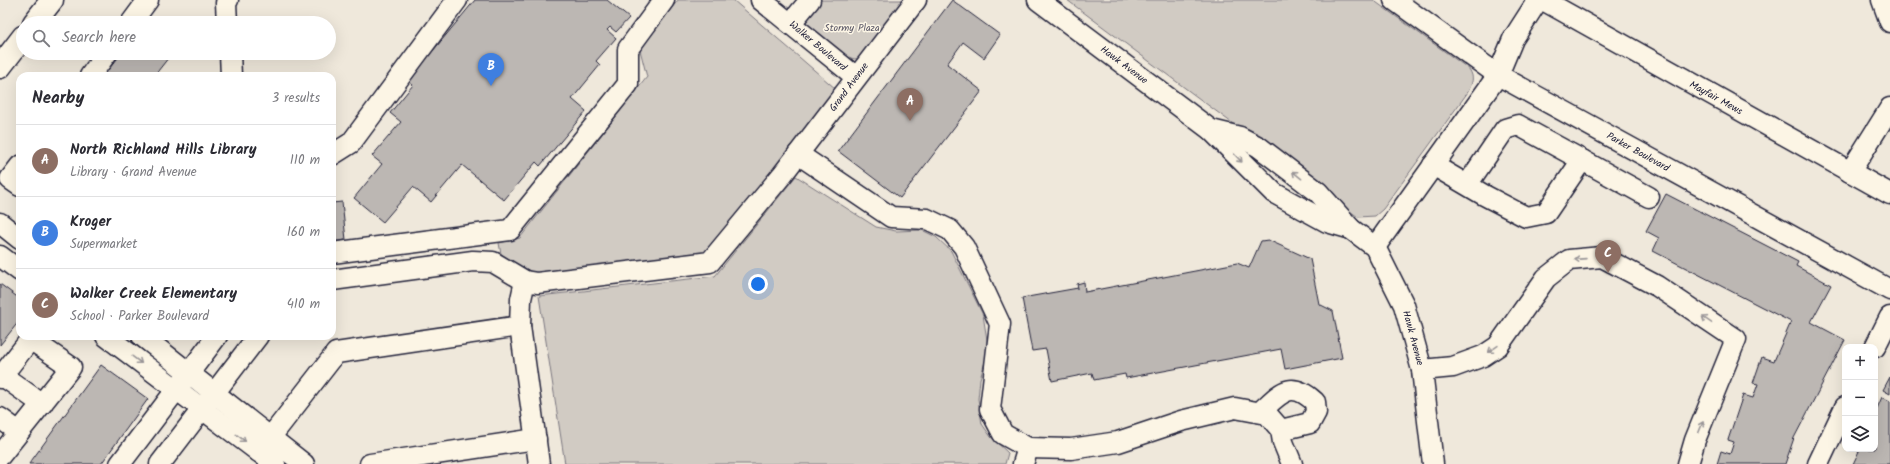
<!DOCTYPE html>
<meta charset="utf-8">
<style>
:root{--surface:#fff;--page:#f7f7f7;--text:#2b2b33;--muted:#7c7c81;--line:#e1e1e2;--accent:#c8321e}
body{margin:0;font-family:Kalam,sans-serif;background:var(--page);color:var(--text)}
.controls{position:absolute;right:12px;bottom:12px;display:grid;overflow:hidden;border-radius:8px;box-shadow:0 4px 16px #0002}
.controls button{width:36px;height:36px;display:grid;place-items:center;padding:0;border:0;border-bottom:1px solid var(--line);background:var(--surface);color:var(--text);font:20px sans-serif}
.you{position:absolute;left:758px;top:284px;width:14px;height:14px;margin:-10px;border:3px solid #fff;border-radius:50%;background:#1a73e8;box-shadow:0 0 0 6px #1a73e833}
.badge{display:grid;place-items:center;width:26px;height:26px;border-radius:50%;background:var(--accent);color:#fff;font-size:13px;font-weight:700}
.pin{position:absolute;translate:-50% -33px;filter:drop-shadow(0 1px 2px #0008)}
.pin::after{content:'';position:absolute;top:21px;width:14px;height:12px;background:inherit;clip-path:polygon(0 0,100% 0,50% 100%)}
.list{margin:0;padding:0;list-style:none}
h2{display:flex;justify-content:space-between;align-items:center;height:52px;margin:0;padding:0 16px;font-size:17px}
h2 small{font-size:13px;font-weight:400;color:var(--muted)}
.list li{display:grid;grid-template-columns:26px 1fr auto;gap:12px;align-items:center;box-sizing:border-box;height:72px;padding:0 16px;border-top:1px solid var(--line)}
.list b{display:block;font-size:15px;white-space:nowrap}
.list p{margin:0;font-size:13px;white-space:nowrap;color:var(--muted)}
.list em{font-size:13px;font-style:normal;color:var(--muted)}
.icon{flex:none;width:22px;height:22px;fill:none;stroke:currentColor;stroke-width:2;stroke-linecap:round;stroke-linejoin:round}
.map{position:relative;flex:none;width:1890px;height:464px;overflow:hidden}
.search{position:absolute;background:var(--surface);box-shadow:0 4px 16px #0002;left:16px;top:16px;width:320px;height:44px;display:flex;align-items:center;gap:10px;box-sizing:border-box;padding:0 14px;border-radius:22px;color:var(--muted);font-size:15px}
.panel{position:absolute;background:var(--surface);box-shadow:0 4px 16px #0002;left:16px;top:72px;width:320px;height:268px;border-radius:12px}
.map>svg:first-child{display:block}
</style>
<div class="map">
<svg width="1890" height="464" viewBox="0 0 1890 464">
<rect width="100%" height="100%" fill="#efe8db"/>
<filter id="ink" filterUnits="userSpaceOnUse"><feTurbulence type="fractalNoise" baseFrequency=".025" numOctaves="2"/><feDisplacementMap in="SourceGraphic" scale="8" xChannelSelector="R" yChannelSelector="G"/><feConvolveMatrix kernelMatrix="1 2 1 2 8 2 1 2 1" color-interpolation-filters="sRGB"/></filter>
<g filter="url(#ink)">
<g fill="#d1cbc3" stroke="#7a767f">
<path d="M678 0H733L836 89 712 250 698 257 531 274 501 254 499 243 520 238 647 77 640 50Z"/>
<path d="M819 0H908L862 57 855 59 843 56 805 24V17Z"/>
<path d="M1067 0H1373L1469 69C1475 78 1472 83 1468 92L1383 209 1375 216 1358 217Z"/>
<path d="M796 176 876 227 896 231 922 230 936 237 951 251 983 315 987 340 986 358 980 379 978 399 982 424 991 437 1008 453 1005 464H565L539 296 715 276Z"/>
</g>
<g fill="#bcb7b3" stroke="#22223b">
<path d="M475 0H607L629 18 616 32 610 27 607 30 616 38 596 61 600 65 572 99 586 111 540 166 536 162 504 200 462 165 431 202 413 187 383 222 354 198 382 164 372 156 401 122 390 113 413 85 408 81Z"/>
<path d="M952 0 1000 35 984 58 963 42 947 64 982 91 900 198 838 151Z"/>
<path d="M122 53H164L169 57 154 76H103Z"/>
<path d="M1666 194 1798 262 1796 266 1831 285 1811 322 1845 340 1794 438 1785 464H1717L1721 451 1730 454 1734 442 1728 440 1743 395 1753 398 1758 384 1753 383 1762 357 1774 361 1791 322 1653 251 1659 238 1646 231Z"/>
<path d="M342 202 346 240 332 242V203Z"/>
<path d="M1268 240 1310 259 1319 304 1333 311 1342 358 1285 369 1281 349 1126 378 1125 374 1094 380 1092 373 1052 381 1046 349 1032 351 1022 298 1078 288 1077 284 1084 282 1085 292 1237 263 1249 268 1261 241Z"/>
<path d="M0 284 20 299V320L0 345Z"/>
<path d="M101 365 148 399 101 464H29Z"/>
<path d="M1890 377V394L1883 390Z"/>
<path d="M1882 397 1890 401V464H1853L1860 449H1875V413Z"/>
</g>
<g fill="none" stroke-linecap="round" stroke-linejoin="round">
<g stroke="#22223b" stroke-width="23">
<g id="minor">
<path d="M761 0 856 77"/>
<path d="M1038 0 1211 130 1274 193 1327 222 1351 229"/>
<path d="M1394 0 1498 75 1890 290"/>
<path d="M1543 0 1890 194"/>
<path d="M1882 0 1890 22"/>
<path d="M131 23 148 0"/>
<path d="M227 23 226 3 228 0"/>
<path d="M791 23 810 0"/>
<path d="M230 53 231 76"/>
<path d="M90 76 107 53"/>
<path d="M1211 130 1240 137 1259 147 1318 192 1351 229 1375 247 1404 305 1422 370 1433 464"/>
<path d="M798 154 891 217 927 219 950 230 964 247 1000 324 990 409 1003 434 1028 448 1023 464"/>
<path d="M332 155 351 143 457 0"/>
<path d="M1582 160 1649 197"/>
<path d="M1433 165 1484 195 1526 217 1546 213 1582 160 1518 125 1505 129 1467 185"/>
<path d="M20 166 10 179 20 186"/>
<path d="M1850 172 1890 108"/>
<path d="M0 223 20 239"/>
<path d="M1375 247 1498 75 1513 39 1538 0"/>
<path d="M332 253 510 230 628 84V49L664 0"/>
<path d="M0 256 20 271"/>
<path d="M332 280 473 261 493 262 525 281 537 283 710 262 782 175 916 0"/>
<path d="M525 281 521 299 520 326 539 464"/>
<path d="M106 336 275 464"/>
<path d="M142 336 304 464"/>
<path d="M1875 347 1890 317"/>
<path d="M1422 370 1453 367 1483 356 1498 346 1546 278 1569 260 1602 257 1657 286 1736 339 1695 440 1688 464"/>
<path d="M0 374 42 404"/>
<path d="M0 378 33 336"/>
<path d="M1260 412C1281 393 1290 379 1315 402L1316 412 1310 423 1281 430"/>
<path d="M0 418 19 432"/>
<path d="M1028 448 1071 449 1118 442 1181 421 1235 408 1267 414 1281 430 1283 442 1292 464"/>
<path d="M259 452 336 353 520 326"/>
<path d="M0 456 71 367 30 339"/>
<path d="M120 464 217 336"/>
<path d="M160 464 258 336"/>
<path d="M370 464 536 439"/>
<path d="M1818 464 1845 407"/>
</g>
</g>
<g stroke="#22223b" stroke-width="25">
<g id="major">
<path d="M34 23 52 0"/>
<path d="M0 67 23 37"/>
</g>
</g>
<use href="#minor" stroke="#fcf5e5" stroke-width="20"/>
<use href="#major" stroke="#fcf5e5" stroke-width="22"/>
</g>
<defs><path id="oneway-shaft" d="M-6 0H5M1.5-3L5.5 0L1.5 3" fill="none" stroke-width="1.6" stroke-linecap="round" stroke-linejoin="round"/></defs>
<g stroke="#9a9698">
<use href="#oneway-shaft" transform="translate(1238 158) rotate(46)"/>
<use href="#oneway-shaft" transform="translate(1297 175) rotate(-141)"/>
<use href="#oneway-shaft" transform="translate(1580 259) rotate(176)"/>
<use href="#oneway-shaft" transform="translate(1707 320) rotate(-146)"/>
<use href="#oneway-shaft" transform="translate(1493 349) rotate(145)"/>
<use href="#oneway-shaft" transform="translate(137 360) rotate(37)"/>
<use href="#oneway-shaft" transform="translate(1701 427) rotate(-68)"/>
<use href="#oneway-shaft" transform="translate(241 438) rotate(37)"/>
</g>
</g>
<g text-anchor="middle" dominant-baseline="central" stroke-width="3" stroke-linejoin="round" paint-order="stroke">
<g font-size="10" fill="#575564" stroke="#fcf5e5">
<text x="852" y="28">Stormy Plaza</text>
</g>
<g font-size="10" fill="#22223b" stroke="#fcf5e5">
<text transform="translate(818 46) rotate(40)">Walker Boulevard</text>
<text transform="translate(1124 65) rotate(37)">Hawk Avenue</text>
<text transform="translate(849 87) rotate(-53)">Grand Avenue</text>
<text transform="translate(1716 98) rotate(29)">Mayfair Mews</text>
<text transform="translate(1638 152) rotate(29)">Parker Boulevard</text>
<text transform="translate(1413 338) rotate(75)">Hawk Avenue</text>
</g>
</g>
</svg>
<div class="controls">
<button>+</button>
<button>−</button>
<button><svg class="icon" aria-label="layers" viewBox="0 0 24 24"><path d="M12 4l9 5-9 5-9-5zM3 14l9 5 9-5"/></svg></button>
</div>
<div class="you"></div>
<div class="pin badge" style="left:910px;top:121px;background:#8d6e63">A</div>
<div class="pin badge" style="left:491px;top:86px;background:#3f7fe0">B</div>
<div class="pin badge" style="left:1608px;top:273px;background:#8d6e63">C</div>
<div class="search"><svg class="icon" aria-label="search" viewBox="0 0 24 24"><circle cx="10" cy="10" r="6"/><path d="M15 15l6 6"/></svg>Search here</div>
<section class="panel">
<h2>Nearby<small>3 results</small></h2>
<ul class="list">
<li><span class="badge" style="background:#8d6e63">A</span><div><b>North Richland Hills Library</b><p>Library · Grand Avenue</p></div><em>110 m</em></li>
<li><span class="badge" style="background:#3f7fe0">B</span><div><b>Kroger</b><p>Supermarket</p></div><em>160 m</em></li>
<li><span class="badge" style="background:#8d6e63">C</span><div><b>Walker Creek Elementary</b><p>School · Parker Boulevard</p></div><em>410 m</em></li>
</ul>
</section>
</div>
